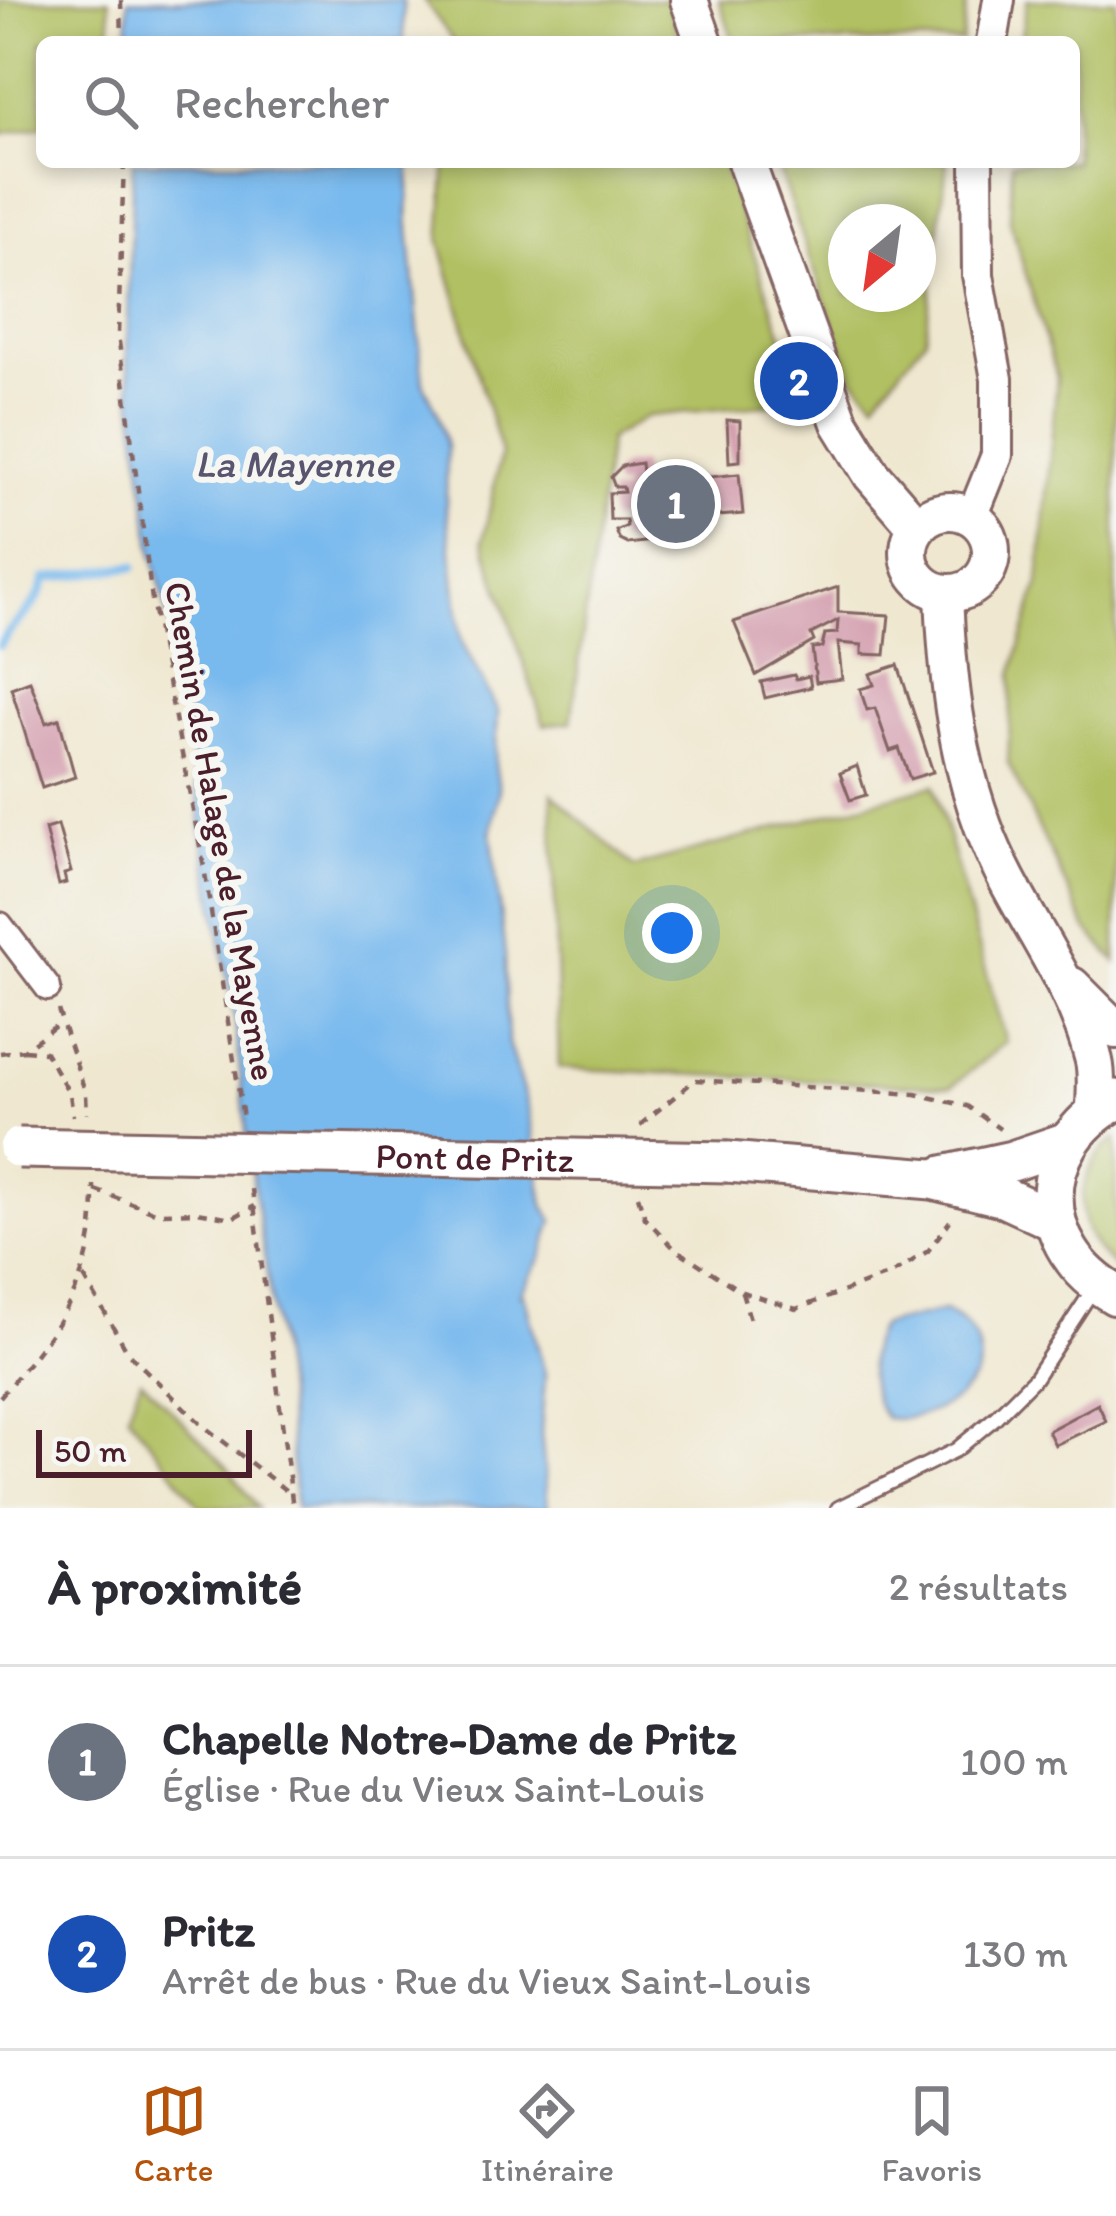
<!DOCTYPE html>
<html lang="fr">
<meta charset="utf-8">
<style>
:root{--surface:#fff;--page:#f7f7f7;--text:#2b2b33;--muted:#7c7c81;--line:#e1e1e2;--accent:#b45309}
body{margin:0;font-family:Itim,sans-serif;background:var(--page);color:var(--text)}
.compass{position:absolute;left:828px;top:204px;width:108px;height:108px;border-radius:50%;background:var(--surface);box-shadow:0 6px 18px #0003;rotate:209deg}
.scale{position:absolute;left:36px;bottom:30px;width:216px;box-sizing:border-box;padding-left:12px;border:6px solid #4a1f2b;border-top:0;font-size:33px;line-height:42px;white-space:nowrap;color:#4a1f2b;-webkit-text-stroke:9px #f6f6f2;paint-order:stroke}
.you{position:absolute;left:672px;top:933px;width:42px;height:42px;margin:-30px;border:9px solid #fff;border-radius:50%;background:#1a73e8;box-shadow:0 0 0 18px #1a73e833}
.badge{display:grid;place-items:center;width:78px;height:78px;border-radius:50%;background:var(--accent);color:#fff;font-size:39px;font-weight:700}
.pin{position:absolute;translate:-50% -50%;border:6px solid #fff;box-shadow:0 3px 12px #0006}
.list{margin:0;padding:0;list-style:none}
h2{display:flex;justify-content:space-between;align-items:center;height:156px;margin:0;padding:0 48px;font-size:51px}
h2 small{font-size:39px;font-weight:400;color:var(--muted)}
.list li{display:grid;grid-template-columns:78px 1fr auto;gap:36px;align-items:center;box-sizing:border-box;height:192px;padding:0 48px;border-top:3px solid var(--line)}
.list b{display:block;font-size:45px;white-space:nowrap}
.list p{margin:0;font-size:39px;white-space:nowrap;color:var(--muted)}
.list em{font-size:39px;font-style:normal;color:var(--muted)}
.icon{flex:none;width:66px;height:66px;fill:none;stroke:currentColor;stroke-width:2;stroke-linecap:round;stroke-linejoin:round}
.map{position:relative;flex:none;width:1116px;height:1508px;overflow:hidden}
.search{position:absolute;background:var(--surface);box-shadow:0 6px 18px #0003;left:36px;right:36px;top:36px;height:132px;display:flex;align-items:center;gap:30px;box-sizing:border-box;padding:0 42px;border-radius:18px;color:var(--muted);font-size:45px}
.sheet{height:540px;background:var(--surface)}
nav{display:flex;justify-content:space-around;align-items:center;box-sizing:border-box;height:168px;border-top:3px solid var(--line);background:var(--surface);font-size:33px;color:var(--muted)}
nav a{display:grid;justify-items:center;gap:6px}
nav .on{color:var(--accent)}
.map>svg:first-child{display:block}
</style>
<div class="map">
<svg width="1116" height="1508" viewBox="0 0 1116 1508">
<rect width="100%" height="100%" fill="#f6f6f2"/>
<filter id="ink" filterUnits="userSpaceOnUse"><feTurbulence type="fractalNoise" baseFrequency=".00833" numOctaves="2"/><feDisplacementMap in="SourceGraphic" scale="24" xChannelSelector="R" yChannelSelector="G"/><feConvolveMatrix kernelMatrix="1 2 1 2 8 2 1 2 1" color-interpolation-filters="sRGB"/></filter>
<filter id="wash" filterUnits="userSpaceOnUse"><feTurbulence type="fractalNoise" baseFrequency=".004" numOctaves="4" result="noise"/><feDisplacementMap in="SourceGraphic" scale="48" xChannelSelector="R" yChannelSelector="G"/><feGaussianBlur stdDeviation="2.7" result="paint"/><feColorMatrix in="noise" values="0 0 0 0 0 0 0 0 0 0 0 0 0 0 0 0 0 1.4 0 .05"/><feComposite in="paint" operator="in"/></filter>
<g filter="url(#wash)">
<rect width="100%" height="100%" fill="#efe7cf"/>
<g fill="#b1c062" stroke="#7e7046" stroke-width="3" fill-rule="evenodd">
<path d="M0 0H109L111 42H42V127L0 135Z"/>
<path d="M424 0H667L680 42H454Z"/>
<path d="M719 0H967L962 42H734Z"/>
<path d="M1027 0H1116V962L1086 928 1008 763 1012 674 1039 583 1057 378 1010 221 1012 162H1074V42H1020Z"/>
<path d="M446 162H722L805 401 648 416 609 439 571 722 544 725 483 541 501 453 440 242Z"/>
<path d="M776 162H947L925 339 875 401 852 376ZM846 222H918V294H846Z"/>
<path d="M934 785 1006 1042 951 1087 559 1068 552 794 634 867Z"/>
<path d="M1116 1138V1267C1070 1237 1072 1169 1116 1138Z"/>
<path d="M141 1379 227 1467 258 1508H201L128 1414Z"/>
</g>
<g fill="#79baee" stroke="#626c8c" stroke-width="3">
<path d="M128 0H403L404 42H128Z"/>
<path d="M133 162H410L408 217 423 383 438 413 447 446 446 505 461 640 498 712 495 763 499 789 491 832 505 955 508 1043 529 1111 544 1205 553 1221 541 1258 520 1294 524 1295 545 1374 541 1433 548 1508H296L286 1398 248 1148 235 1021 203 839 182 671 153 556 127 357Z"/>
<path d="M944 1311C961 1318 970 1326 977 1344 994 1391 924 1424 886 1418 867 1397 862 1346 882 1325Z"/>
</g>
<g fill="none" stroke-linecap="round" stroke-linejoin="round">
<path stroke="#79baee" stroke-width="9" d="M0 645C17 615 37 613 45 579L134 566"/>
</g>
<g id="blocks">
<g fill="#d39cae">
<path d="M727 420 740 421V461L729 462Z"/>
<path d="M641 463 643 484 739 474 743 514 651 521 653 541 628 544 620 540 616 531 627 526 626 520H610L609 493 624 492 623 487H615L611 477 622 466Z"/>
<path d="M838 587V612L889 615 885 655 862 654V645L838 643 842 679 816 682 812 648 822 647 825 634 837 633 838 620 811 634 814 641 756 675 734 622Z"/>
<path d="M898 665 933 772 910 779 899 748 890 751 875 708 867 710 860 689 874 685 870 674Z"/>
<path d="M794 675 796 679 809 676 811 687 765 698 761 682Z"/>
<path d="M30 681 46 723 59 719 75 777 42 788 11 688Z"/>
<path d="M857 766 866 795 850 800 840 773Z"/>
<path d="M58 825 71 872 64 874 66 883 59 885 45 829Z"/>
<path d="M1098 1404 1106 1421 1055 1445 1048 1431Z"/>
</g>
</g>
</g>
<g filter="url(#ink)">
<use href="#blocks" fill-opacity="0" stroke="#846564" stroke-width="3"/>
<g fill="none" stroke-linecap="round" stroke-linejoin="round">
<g stroke="#846564" stroke-width="18">
<path id="service" d="M838 1508 956 1450 995 1418 1035 1378 1094 1288"/>
</g>
<g stroke="#846564" stroke-width="30">
<path id="minor" d="M0 925 48 988"/>
</g>
<g stroke="#846564" stroke-width="36">
<g id="tertiary">
<path d="M992 42 999 0"/>
<path d="M972 517 997 455V379L978 275 977 162"/>
</g>
</g>
<g stroke="#846564" stroke-width="42">
<g id="secondary">
<path d="M689 0 704 42"/>
<path d="M746 162 840 423 872 475 917 527"/>
<circle cx="950" cy="552" r="41"/>
<path d="M944 593C947 672 955 751 983 826 1012 907 1072 973 1093 1057 1098 1073 1095 1094 1095 1111"/>
<path d="M1072 986 1116 1030"/>
</g>
</g>
<g stroke="#846564" stroke-width="45">
<g id="primary">
<path d="M1116 1100C1032 1146 1032 1248 1116 1295"/>
<path d="M728 1162 932 1179 1001 1196 1055 1221"/>
<path d="M943 1176 1012 1161 1068 1142"/>
</g>
</g>
<g stroke="#846564" stroke-width="4.5" stroke-dasharray="9 9" stroke-linecap="butt">
<path d="M121 0 122 42"/>
<path d="M124 162 118 334 152 600 204 867 243 1118"/>
<path d="M58 1010 86 1094 87 1114"/>
<path d="M24 1050 45 1052 70 1094 73 1116"/>
<path d="M0 1053 24 1050 62 1021"/>
<path d="M640 1125 695 1080 916 1094 967 1106 1000 1129"/>
<path d="M252 1189 293 1508"/>
<path d="M95 1190 158 1213 198 1212 232 1218 255 1206"/>
<path d="M638 1196 645 1218 674 1248 742 1292 796 1309 893 1273 928 1251 950 1221"/>
<path d="M84 1277 129 1354 201 1424 293 1496"/>
<path d="M742 1292 752 1326"/>
<path d="M0 1397C61 1325 95 1284 94 1185"/>
</g>
<use href="#service" stroke="#fff" stroke-width="12"/>
<use href="#minor" stroke="#fff" stroke-width="24"/>
<use href="#tertiary" stroke="#fff" stroke-width="30"/>
<use href="#secondary" stroke="#fff" stroke-width="36"/>
<use href="#primary" stroke="#fff" stroke-width="39"/>
<g stroke="#846564" stroke-width="45" stroke-linecap="butt">
<g id="primary-bridge">
<path id="s1" d="M19 1148 728 1162"/>
</g>
</g>
<use href="#primary-bridge" stroke="#fff" stroke-width="39"/>
</g>
</g>
<g text-anchor="middle" dominant-baseline="central" stroke-width="12" stroke-linejoin="round" paint-order="stroke">
<g font-size="36" fill="#4a1f2b" stroke="#f6f6f2">
<text transform="translate(221 831) rotate(80)">Chemin de Halage de la Mayenne</text>
<text stroke="none"><textPath href="#s1" startOffset="456">Pont de Pritz</textPath></text>
</g>
<g font-size="39" font-style="italic" fill="#5a556f" stroke="#f6f6f2">
<text x="294" y="463">La Mayenne</text>
</g>
</g>
</svg>
<svg class="compass" viewBox="-18 -18 36 36"><path d="M0-13l5 13h-10z" fill="#e53935"/><path d="M0 13l5-13h-10z" fill="#7c7c81"/></svg>
<div class="scale">50 m</div>
<div class="you"></div>
<div class="pin badge" style="left:676px;top:504px;background:#6b7280">1</div>
<div class="pin badge" style="left:799px;top:381px;background:#1a4fb4">2</div>
<div class="search"><svg class="icon" aria-label="search" viewBox="0 0 24 24"><circle cx="10" cy="10" r="6"/><path d="M15 15l6 6"/></svg>Rechercher</div>
</div>
<section class="sheet">
<h2>À proximité<small>2 résultats</small></h2>
<ul class="list">
<li><span class="badge" style="background:#6b7280">1</span><div><b>Chapelle Notre-Dame de Pritz</b><p>Église · Rue du Vieux Saint-Louis</p></div><em>100 m</em></li>
<li><span class="badge" style="background:#1a4fb4">2</span><div><b>Pritz</b><p>Arrêt de bus · Rue du Vieux Saint-Louis</p></div><em>130 m</em></li>
</ul>
</section>
<nav>
<a class="on"><svg class="icon" aria-label="map" viewBox="0 0 24 24"><path d="M3 6l6-2 6 2 6-2v14l-6 2-6-2-6 2zM9 4v14M15 6v14"/></svg>Carte</a>
<a><svg class="icon" aria-label="directions" viewBox="0 0 24 24"><path d="M12 3l9 9-9 9-9-9zM9 14v-3h6M13 9l2 2-2 2"/></svg>Itinéraire</a>
<a><svg class="icon" aria-label="saved" viewBox="0 0 24 24"><path d="M7 4h10v16l-5-4-5 4z"/></svg>Favoris</a>
</nav>
